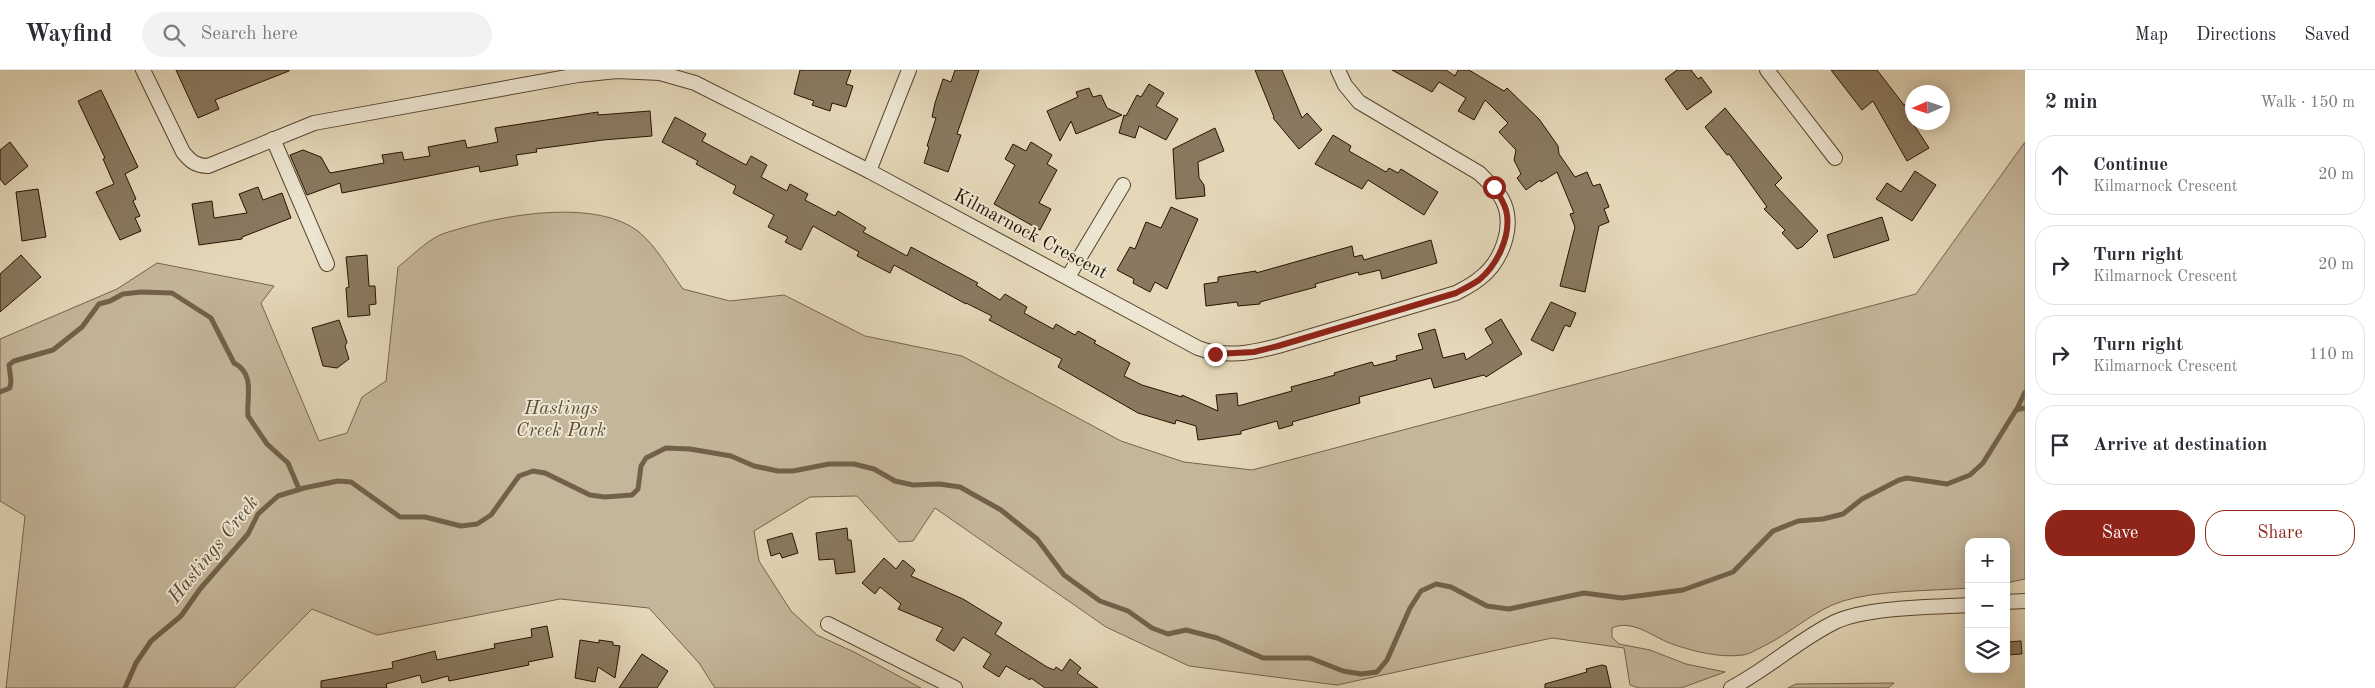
<!DOCTYPE html>
<meta charset="utf-8">
<style>
:root{--surface:#fff;--page:#f2f2f3;--text:#2b2b33;--muted:#7c7c81;--line:#e1e1e2;--accent:#8f2418}
body{margin:0;font-family:"Old Standard TT",serif;background:var(--page);color:var(--text)}
.controls{position:absolute;right:15px;bottom:15px;display:grid;overflow:hidden;border-radius:10px;box-shadow:0 2px 12px #0003}
.controls button{width:45px;height:45px;display:grid;place-items:center;padding:0;border:0;border-bottom:1px solid var(--line);background:var(--surface);color:var(--text);font:25px sans-serif}
.compass{position:absolute;left:1905px;top:15px;width:45px;height:45px;border-radius:50%;background:var(--surface);box-shadow:0 2px 12px #0003;rotate:267deg}
.stop{position:absolute;width:15px;height:15px;margin:-11px;border:4px solid #8f2418;border-radius:50%;background:#fff}
.stop.end{background:#8f2418;border-color:#fff;box-shadow:0 1px 5px #0008}
.list{margin:0;padding:0;list-style:none}
h2{display:flex;justify-content:space-between;align-items:center;height:65px;margin:0;padding:0 20px;font-size:21px}
h2 small{font-size:16px;font-weight:400;color:var(--muted)}
.list li{display:grid;grid-template-columns:32px 1fr auto;gap:15px;align-items:center;box-sizing:border-box;height:80px;margin:0 10px 10px;padding:0 10px;border:1px solid var(--line);border-radius:20px}
.list b{display:block;font-size:19px;white-space:nowrap}
.list p{margin:0;font-size:16px;white-space:nowrap;color:var(--muted)}
.list em{font-size:16px;font-style:normal;color:var(--muted)}
.actions{display:flex;gap:10px;padding:15px 20px}
.actions a{flex:1;padding:11px 0;border:1px solid var(--accent);border-radius:20px;text-align:center;font-size:18px;color:var(--accent)}
.actions .main{background:var(--accent);color:#fff}
.icon{flex:none;width:28px;height:28px;fill:none;stroke:currentColor;stroke-width:2;stroke-linecap:round;stroke-linejoin:round}
.map{position:relative;flex:none;width:2025px;height:618px;overflow:hidden}
header{display:flex;align-items:center;gap:30px;box-sizing:border-box;height:70px;padding:0 25px;background:var(--surface);border-bottom:1px solid var(--line)}
header strong{font-size:24px}
nav{display:flex;gap:28px;margin-inline-start:auto;font-size:18px}
.search{width:350px;height:45px;background:var(--page);display:flex;align-items:center;gap:12px;box-sizing:border-box;padding:0 18px;border-radius:28px;color:var(--muted);font-size:19px}
main{display:flex}
aside{flex:1;background:var(--surface)}
.map>svg:first-child{display:block}
</style>
<header>
<strong>Wayfind</strong>
<div class="search"><svg class="icon" aria-label="search" viewBox="0 0 24 24"><circle cx="10" cy="10" r="6"/><path d="M15 15l6 6"/></svg>Search here</div>
<nav><a>Map</a><a>Directions</a><a>Saved</a></nav>
</header>
<main>
<div class="map">
<svg width="2025" height="618" viewBox="0 0 2025 618">
<rect width="100%" height="100%" fill="#e4d8b9"/>
<filter id="stains"><feTurbulence type="fractalNoise" baseFrequency=".004" numOctaves="4"/><feColorMatrix values="0 0 0 0 .2 0 0 0 0 .09 0 0 0 0 .02 0 0 0 .5 -.17"/></filter>
<radialGradient id="worn" r=".72"><stop offset=".6" stop-color="#630" stop-opacity="0"/><stop offset="1" stop-color="#630" stop-opacity=".3"/></radialGradient>
<g fill="#c4b69a" stroke="#75644d">
<path d="M2025 72V509L2006 513V472H1969V518C1932 521 1878 520 1843 531 1814 540 1791 563 1764 576 1757 579 1750 584 1743 585 1721 588 1696 582 1675 575 1655 569 1633 548 1612 558V567L1619 574 1650 580 1686 594 1725 602 1681 618H1639L1630 615 1624 578 1552 568 1337 615 1189 596 1106 557 935 438 913 471 899 472 857 426 810 427 754 461 759 491 791 541 817 565 854 582 921 618H715L699 593 649 538 560 529 377 565 312 539 234 618H6L25 446 0 431V269L117 219 157 193 274 216 261 233 319 371 347 363 362 327 386 311 398 197C411 187 425 172 440 165 447 162 455 160 462 158 509 144 598 129 639 162 657 177 669 200 683 219L730 231 784 225 865 266 962 286 1121 371 1184 392 1252 400 1916 224Z"/>
<path d="M1894 613 1888 618H1788L1796 614Z"/>
</g>
<g fill="none" stroke-linecap="round" stroke-linejoin="round">
<g stroke="#716149" stroke-width="5">
<path d="M0 322 10 318 11 311 9 295 14 291 53 280 82 257 99 234 110 231 123 224 141 222 172 223 211 248 234 293C256 304 246 328 248 346L267 374 288 393 299 419"/>
<path d="M2017 339 2025 322"/>
<path d="M125 618 136 593 151 571 181 546 200 519 248 464 258 444 278 426 304 418 338 411 351 412 400 447H425L461 456 477 454 491 445 519 406 533 401 545 403 590 425 605 427 632 425 638 419 641 396 646 388 666 378 690 379 731 386 754 396 778 401H793L829 394H854L874 399 895 411 913 415 939 414 960 417 1001 440 1037 469 1064 505 1100 531 1128 541 1152 558 1168 564 1186 560 1217 568 1263 588H1310L1343 601 1361 604 1377 602 1387 590 1410 538 1421 521 1436 514 1451 517 1487 536 1509 539 1584 523 1622 528 1683 520 1733 502 1773 461 1798 451 1823 449 1843 444 1862 429 1899 410 1907 408 1947 414 1970 405 1983 393 2016 340 2025 338"/>
</g>
</g>
<g fill="#897960" stroke="#261200">
<path d="M176 0H289V1L215 30 219 39 198 48Z"/>
<path d="M800 0H851L846 14 853 16 846 37 832 33 830 41 812 35 814 31 794 24Z"/>
<path d="M955 0H979L957 64 961 65 948 102 924 93 929 77 927 76 936 48 932 47 935 33 943 9 951 12Z"/>
<path d="M1255 0H1282L1302 48 1307 43 1322 60 1299 79 1273 48 1274 47Z"/>
<path d="M1392 0H1446L1455 6 1458 0H1469L1504 21 1507 18 1539 49 1558 76 1559 84 1575 107 1587 102 1593 116 1600 114 1609 137 1604 139 1609 152 1599 156 1585 222 1560 216 1575 157 1570 144 1574 143 1557 102 1541 112 1540 110 1526 120 1517 108 1521 104 1514 90 1516 80 1499 62 1508 53 1485 30 1474 50 1458 41 1466 28 1439 12 1432 22Z"/>
<path d="M1677 0H1691L1698 9 1701 7 1712 22 1687 40 1665 9Z"/>
<path d="M1831 0H1877L1904 35 1912 30V52L1929 78 1907 91 1873 31 1862 40Z"/>
<path d="M1149 14 1164 23 1156 36 1178 49 1166 70 1139 56 1135 68 1119 63 1124 45 1126 46 1137 25 1141 27Z"/>
<path d="M1089 18 1093 27 1101 25 1107 38 1122 45 1076 64 1071 51 1060 71 1047 41 1078 27 1076 22Z"/>
<path d="M101 20 138 97 125 104 136 129 133 131 140 146 135 148 141 161 120 170 96 122 114 114 103 89 105 88 78 31Z"/>
<path d="M1725 38 1782 108 1775 115 1818 161 1802 177 1797 179 1782 163 1785 160 1764 139 1767 137 1729 84 1727 85 1705 57Z"/>
<path d="M650 41 652 66 603 70 536 79 537 82 516 85 518 95 480 102 479 96 342 123 340 113 307 125 290 85 303 80 321 87 330 103 384 93 382 85 402 82 404 90 430 86 428 77 465 70 467 78 498 72 495 58 598 42V45Z"/>
<path d="M675 47 706 64 702 71 746 95 751 86 767 95 761 107 787 121 790 114 808 124 805 130 835 146 838 141 866 158 863 162 907 186 911 177 978 213 976 215 1000 230 1005 224 1027 237 1024 243 1053 259 1056 254 1075 265 1078 261 1096 271 1094 273 1130 293 1124 306 1142 315 1182 327V325L1218 341 1216 325 1237 323 1238 336 1292 321 1291 317 1335 305 1334 303 1372 292 1374 296 1397 290 1396 286 1423 279 1418 264 1435 259 1443 288 1464 283 1466 290 1493 273 1485 259 1501 249 1522 284 1486 307 1484 305 1434 318 1431 308 1359 327 1360 333 1292 352 1293 355 1279 359 1277 351 1241 361V364L1198 370 1196 356 1176 350 1175 354 1138 343 1058 297 1062 289 989 250 992 246 966 233V234L894 195 890 203 857 186 859 182 813 156 801 180 785 172 788 167 768 157 774 145 733 123 736 116 696 94 698 91 662 72Z"/>
<path d="M1215 58 1224 81 1198 92 1199 108 1204 115 1205 126 1176 129 1173 79Z"/>
<path d="M1333 65 1351 76 1349 81 1386 102 1389 98 1398 103 1401 99 1438 122 1424 145 1368 110 1362 119 1315 94Z"/>
<path d="M10 72 28 96 5 115 0 109V80Z"/>
<path d="M1031 72 1052 85 1047 94 1057 100 1039 133 1051 139 1040 160 994 134 1015 95 1005 89 1013 74 1026 81Z"/>
<path d="M1915 101 1936 115 1912 151 1876 129 1887 113 1901 122Z"/>
<path d="M258 117 263 130 282 123 291 148 242 167V169L199 175 192 134 212 131 214 148 247 143 239 124Z"/>
<path d="M38 119 46 167 22 171 16 122Z"/>
<path d="M1171 137 1198 149 1167 219 1155 212 1150 222 1133 213 1134 209 1117 200 1130 177 1135 179 1146 152 1161 158Z"/>
<path d="M1882 147 1889 170 1834 188 1827 165Z"/>
<path d="M1431 170 1437 193 1382 209 1380 200 1359 205 1358 202 1315 214 1316 217 1260 232V234L1238 236 1237 232 1206 236 1204 214 1218 212V207L1256 201V203L1352 176 1354 187 1362 185 1364 190Z"/>
<path d="M21 185 41 207 0 242V204Z"/>
<path d="M367 185 369 216H375L376 234 369 235 370 245 348 247 346 218 349 217 346 187Z"/>
<path d="M1551 232 1576 243 1570 257 1565 255 1553 281 1531 270Z"/>
<path d="M339 250 347 272 345 276 349 289 337 298 323 296 312 258Z"/>
<path d="M847 458 848 470H851L855 502 836 504 834 489 819 490 816 463Z"/>
<path d="M792 463 798 483 782 488 780 483 771 486 767 470Z"/>
<path d="M884 488 896 499 903 490 915 500 911 506 963 529 1002 553 995 564 1047 597 1054 600 1056 597 1062 601 1070 589 1081 598 1077 603 1098 618H1045L1031 608 1030 610 1006 596 999 607 983 597 991 584 963 567 954 581 936 570 943 558 898 539 901 534 880 517 875 524 862 513Z"/>
<path d="M547 556 553 587 528 592 529 595 449 611 448 606 422 613 420 605 386 614 387 618H321V611L393 598 392 592 435 581 437 590 495 578 494 574 532 567 531 559Z"/>
<path d="M580 570 599 573V570L613 572V575L620 576 615 608 598 597 595 612 575 608Z"/>
<path d="M2021 571 2022 584 2006 585V572Z"/>
<path d="M642 584 668 601 657 618H619Z"/>
<path d="M1602 595 1606 596 1611 618H1545V614L1587 602 1586 599Z"/>
</g>
<g fill="none" stroke-linecap="round" stroke-linejoin="round">
<g stroke="#56442e" stroke-width="16">
<g id="street">
<path d="M143 0 183 82C190 91 196 96 208 96L314 53 578 5 617 1 660 3 695 13 869 101 1198 278C1225 288 1251 283 1278 276L1456 223C1463 219 1472 215 1479 209 1502 192 1516 155 1502 129 1496 118 1487 111 1479 103L1359 32 1345 15 1338 0"/>
<path d="M1767 0 1835 88"/>
<path d="M273 69 327 194"/>
<path d="M869 101 909 0"/>
<path d="M1068 207 1123 115"/>
<path d="M2006 532 2025 531"/>
<path d="M828 554 955 618"/>
<path d="M1731 618C1768 599 1798 570 1835 552 1866 537 1934 537 1969 535"/>
</g>
</g>
<use href="#street" stroke="#ede6d2" stroke-width="14"/>
</g>
<g fill="none" stroke-linecap="round" stroke-linejoin="round">
<path stroke="#8f2418" stroke-width="6" d="M1215 284 1254 282 1278 276 1456 223C1463 219 1472 215 1479 210 1497 195 1510 168 1507 145 1506 134 1499 126 1494 117"/>
</g>
<g text-anchor="middle" dominant-baseline="central" stroke-width="4" stroke-linejoin="round" paint-order="stroke">
<g font-size="19" fill="#261200" stroke="#ede6d2">
<text transform="translate(1030 165) rotate(28)">Kilmarnock Crescent</text>
</g>
<g font-size="19" font-style="italic" fill="#5d4b36" stroke="#ede6d2">
<text x="561" y="339">Hastings<tspan x="561" dy="22">Creek Park</tspan></text>
</g>
<g font-size="20" font-style="italic" fill="#584631" stroke="#ede6d2">
<text transform="translate(214 480) rotate(-51)">Hastings Creek</text>
</g>
</g>
<rect width="100%" height="100%" filter="url(#stains)"/>
<rect width="100%" height="100%" fill="url(#worn)"/>
</svg>
<div class="controls">
<button>+</button>
<button>−</button>
<button><svg class="icon" aria-label="layers" viewBox="0 0 24 24"><path d="M12 4l9 5-9 5-9-5zM3 14l9 5 9-5"/></svg></button>
</div>
<svg class="compass" viewBox="-18 -18 36 36"><path d="M0-13l5 13h-10z" fill="#e53935"/><path d="M0 13l5-13h-10z" fill="#7c7c81"/></svg>
<div class="stop" style="left:1494px;top:117px"></div>
<div class="stop end" style="left:1215px;top:284px"></div>
</div>
<aside>
<h2>2 min<small>Walk · 150 m</small></h2>
<ul class="list">
<li><svg class="icon" aria-label="ahead" viewBox="0 0 24 24"><path d="M12 20V5M6 11l6-6 6 6"/></svg><div><b>Continue</b><p>Kilmarnock Crescent</p></div><em>20 m</em></li>
<li><svg class="icon" aria-label="right" viewBox="0 0 24 24"><path d="M7 20v-9h11M14 6l5 5-5 5"/></svg><div><b>Turn right</b><p>Kilmarnock Crescent</p></div><em>20 m</em></li>
<li><svg class="icon" aria-label="right" viewBox="0 0 24 24"><path d="M7 20v-9h11M14 6l5 5-5 5"/></svg><div><b>Turn right</b><p>Kilmarnock Crescent</p></div><em>110 m</em></li>
<li><svg class="icon" aria-label="arrive" viewBox="0 0 24 24"><path d="M6 21V4h12l-3 4 3 4H6"/></svg><div><b>Arrive at destination</b></div></li>
</ul>
<div class="actions"><a class="main">Save</a><a>Share</a></div>
</aside>
</main>
